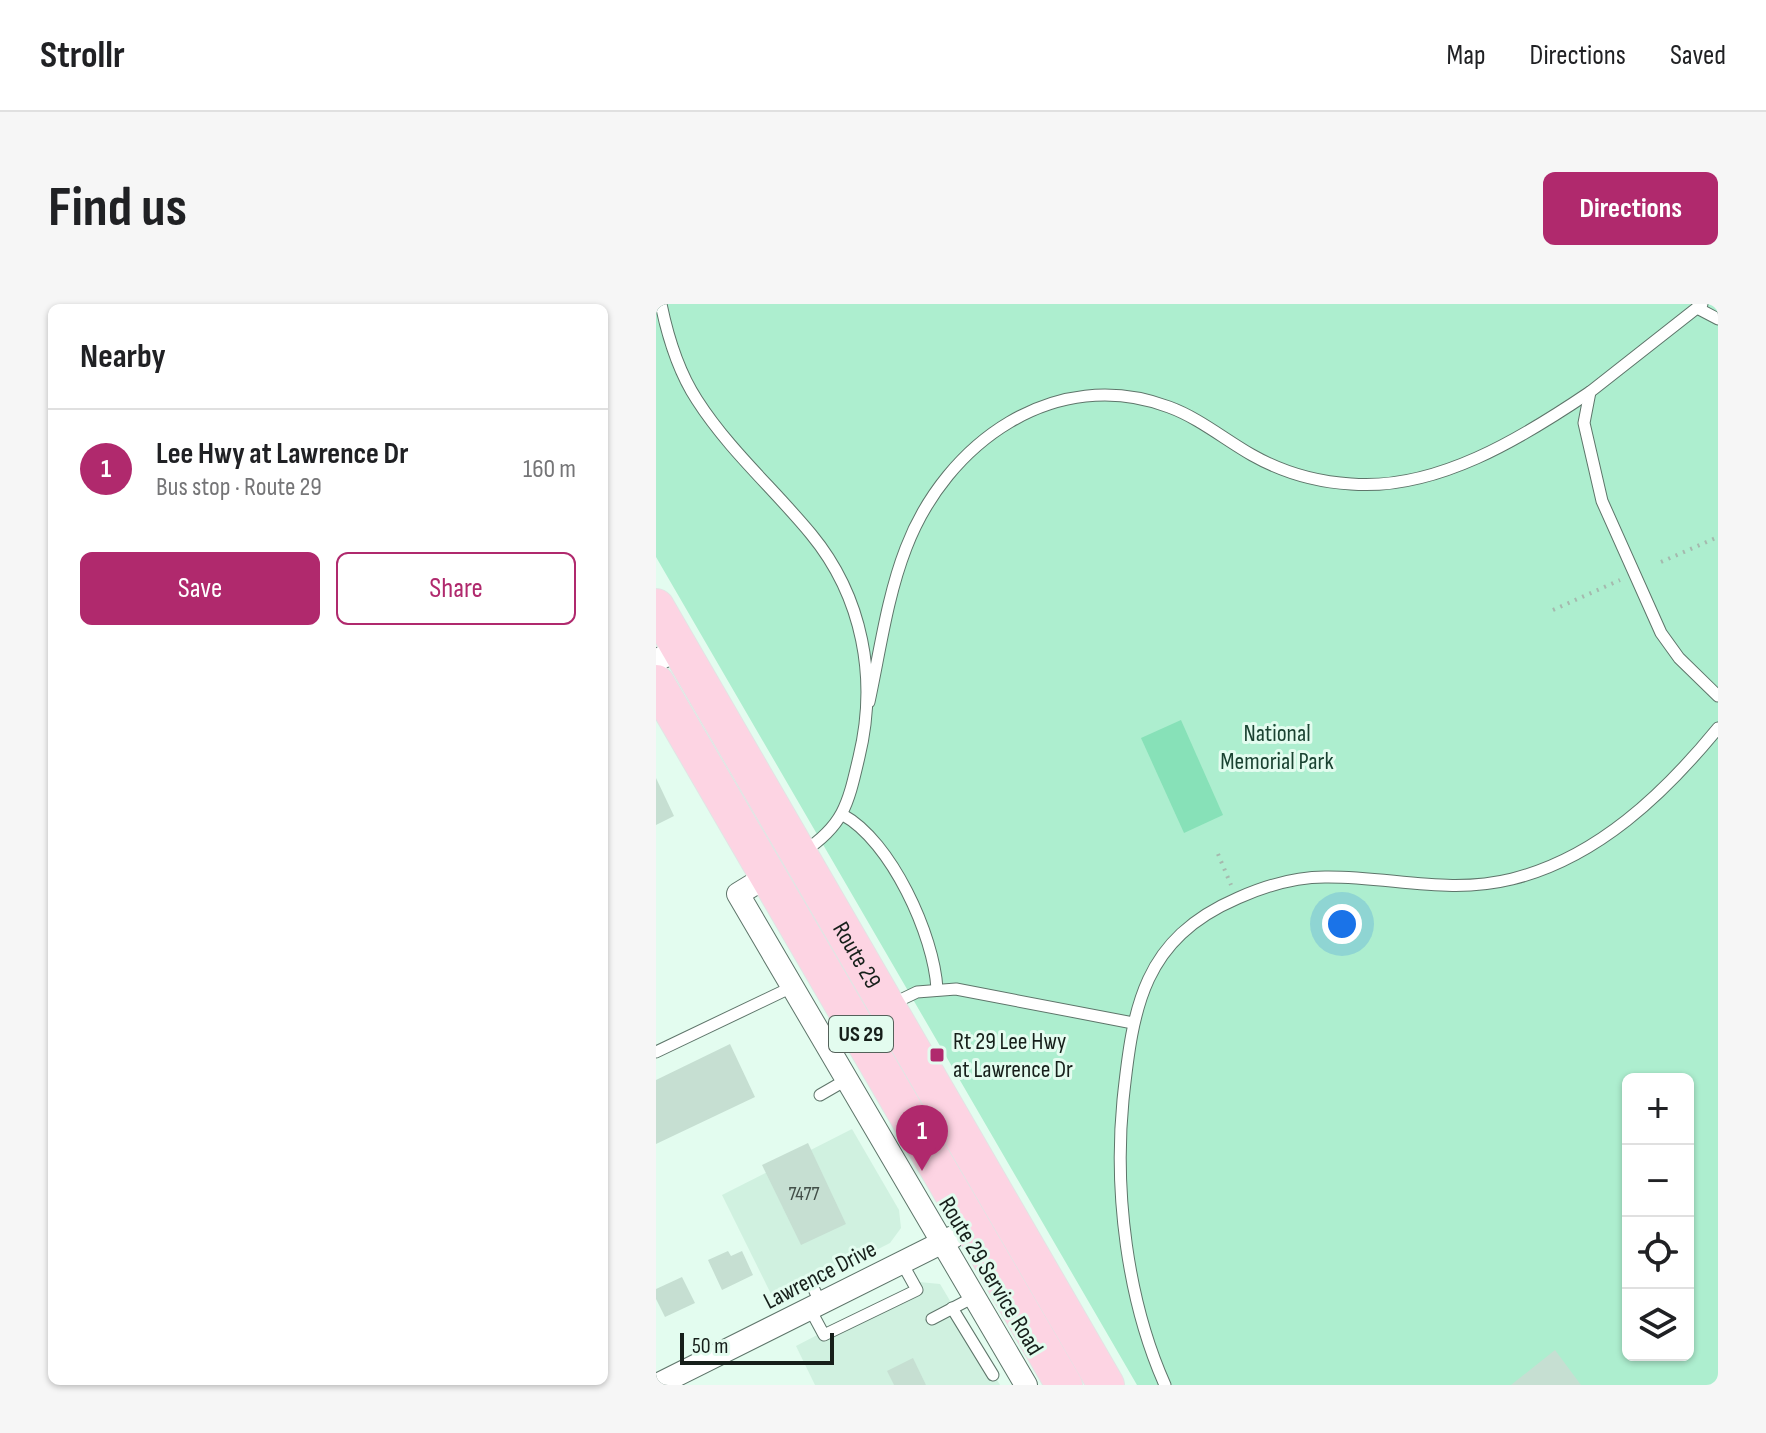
<!DOCTYPE html>
<meta charset="utf-8">
<style>
:root{--surface:#fff;--page:#f6f6f6;--text:#202124;--muted:#757577;--line:#e0e0e0;--accent:#b0296d}
body{margin:0;font-family:"Sofia Sans Condensed",sans-serif;background:var(--page);color:var(--text)}
.controls{position:absolute;right:24px;bottom:24px;display:grid;overflow:hidden;border-radius:12px;box-shadow:0 2px 6px #0004}
.controls button{width:72px;height:72px;display:grid;place-items:center;padding:0;border:0;border-bottom:2px solid var(--line);background:var(--surface);color:var(--text);font:40px sans-serif}
.scale{position:absolute;left:24px;bottom:20px;width:154px;box-sizing:border-box;padding-left:8px;border:4px solid #161f1a;border-top:0;font-size:22px;line-height:28px;white-space:nowrap;color:#161f1a;-webkit-text-stroke:6px #e3fcef;paint-order:stroke}
.you{position:absolute;left:686px;top:620px;width:28px;height:28px;margin:-20px;border:6px solid #fff;border-radius:50%;background:#1a73e8;box-shadow:0 0 0 12px #1a73e833}
.badge{display:grid;place-items:center;width:52px;height:52px;border-radius:50%;background:var(--accent);color:#fff;font-size:26px;font-weight:700}
.pin{position:absolute;translate:-50% -66px;filter:drop-shadow(0 2px 4px #0008)}
.pin::after{content:'';position:absolute;top:42px;width:28px;height:24px;background:inherit;clip-path:polygon(0 0,100% 0,50% 100%)}
.list{margin:0;padding:0;list-style:none}
h2{display:flex;justify-content:space-between;align-items:center;height:104px;margin:0;padding:0 32px;font-size:34px}
h2 small{font-size:26px;font-weight:400;color:var(--muted)}
.list li{display:grid;grid-template-columns:52px 1fr auto;gap:24px;align-items:center;box-sizing:border-box;height:120px;padding:0 32px;border-top:2px solid var(--line)}
.list b{display:block;font-size:30px;white-space:nowrap}
.list p{margin:0;font-size:26px;white-space:nowrap;color:var(--muted)}
.list em{font-size:26px;font-style:normal;color:var(--muted)}
.actions{display:flex;gap:16px;padding:24px 32px}
.actions a{flex:1;padding:18px 0;border:2px solid var(--accent);border-radius:12px;text-align:center;font-size:28px;color:var(--accent)}
.actions .main{background:var(--accent);color:#fff}
.icon{flex:none;width:44px;height:44px;fill:none;stroke:currentColor;stroke-width:2;stroke-linecap:round;stroke-linejoin:round}
.map{position:relative;flex:none;width:1062px;height:1081px;overflow:hidden;border-radius:12px}
header{display:flex;align-items:center;gap:48px;box-sizing:border-box;height:112px;padding:0 40px;background:var(--surface);border-bottom:2px solid var(--line)}
header strong{font-size:38px}
nav{display:flex;gap:44px;margin-inline-start:auto;font-size:28px}
.intro{display:flex;align-items:center;justify-content:space-between;box-sizing:border-box;height:192px;padding:0 48px}
h1{margin:0;font-size:56px}
.button{padding:20px 36px;border-radius:12px;background:var(--accent);color:#fff;font-size:28px;font-weight:700}
main{display:flex;gap:48px;padding:0 48px}
aside{flex:1;background:var(--surface);border-radius:12px;box-shadow:0 2px 6px #0004}
.map>svg:first-child{display:block}
</style>
<header>
<strong>Strollr</strong>
<nav><a>Map</a><a>Directions</a><a>Saved</a></nav>
</header>
<div class="intro"><h1>Find us</h1><a class="button">Directions</a></div>
<main>
<aside>
<h2>Nearby<small></small></h2>
<ul class="list">
<li><span class="badge">1</span><div><b>Lee Hwy at Lawrence Dr</b><p>Bus stop · Route 29</p></div><em>160 m</em></li>
</ul>
<div class="actions"><a class="main">Save</a><a>Share</a></div>
</aside>
<div class="map">
<svg width="1062" height="1081" viewBox="0 0 1062 1081">
<rect width="100%" height="100%" fill="#e3fcef"/>
<g fill="#d0f1e0">
<path d="M196 825 243 906 245 924 234 939 119 998 66 891Z"/>
<path d="M263 978 284 980 344 1081H159L140 1042Z"/>
</g>
<path fill="#adeecf" fill-rule="evenodd" d="M0 0H1062V1081H481L0 253ZM972 775H1032V1051H972Z"/>
<path fill="#87e1b8" d="M525 416 567 511 528 529 485 434Z"/>
<g fill="#c6dfd2">
<path d="M0 474 18 512 0 521Z"/>
<path d="M74 740 99 793 0 840V776Z"/>
<path d="M152 839 190 920 145 941 106 861Z"/>
<path d="M72 947 75 952 86 947 97 971 66 986 52 956Z"/>
<path d="M26 973 39 999 9 1013 0 995V985Z"/>
<path d="M899 1046 925 1081H855Z"/>
<path d="M257 1054 270 1081H238L231 1067Z"/>
</g>
<g fill="none" stroke-linecap="round" stroke-linejoin="round">
<g stroke="#5e756a" stroke-width="13">
<g id="service">
<path d="M5 0C12 34 22 67 41 96 73 146 118 185 155 230 207 293 222 375 203 453 192 500 188 521 147 548"/>
<path d="M1046 0 934 88 928 119 946 197 1005 329 1023 354 1062 392"/>
<path d="M1041 4 1062 15"/>
<path d="M213 398C224 347 231 293 250 244 290 139 399 60 513 103 543 114 568 135 596 151 626 168 661 178 695 180 780 187 866 134 934 88"/>
<path d="M187 511C235 537 278 631 281 685"/>
<path d="M236 700 261 688 300 685 477 719"/>
<path d="M0 748 136 683"/>
<path d="M164 791 190 776"/>
<path d="M154 977 165 1000"/>
<path d="M296 1004 337 1071"/>
<path d="M154 1005 168 1031 261 986 246 959"/>
<path d="M276 1015 318 993"/>
<path d="M509 1081C471 996 458 888 467 796 477 702 487 635 582 594 609 582 639 573 669 573 733 572 792 591 856 575 941 554 1008 490 1062 424"/>
</g>
</g>
<g stroke="#5e756a" stroke-width="24">
<g id="minor">
<path d="M0 357 23 344"/>
<path d="M113 571 82 590 370 1081"/>
<path d="M1 1081 297 933"/>
</g>
</g>
<g stroke="#e3e4e4" stroke-width="38">
<g id="primary">
<path id="s1" d="M0 303 450 1081"/>
<path d="M0 379 408 1081"/>
</g>
</g>
<g stroke="#a5b9ae" stroke-width="4" stroke-dasharray="2 6" stroke-linecap="butt">
<path d="M1005 258 1062 233"/>
<path d="M897 306 964 276"/>
<path d="M562 550 575 581"/>
</g>
<use href="#service" stroke="#fff" stroke-width="11"/>
<use href="#minor" stroke="#fff" stroke-width="22"/>
<use href="#primary" stroke="#fdd4e3" stroke-width="36"/>
</g>
<rect fill="#b0296d" stroke="#e3fcef" stroke-width="3" x="273" y="743" width="16" height="16" rx="4"/>
<g text-anchor="middle" dominant-baseline="central" stroke-width="6" stroke-linejoin="round" paint-order="stroke">
<g font-size="20" fill="#424f48">
<text x="148" y="890">7477</text>
</g>
<rect fill="#e3fcef" stroke="#54615a" stroke-width="2" x="173" y="712" width="64" height="36" rx="6"/>
<g font-size="22" font-weight="bold" fill="#161f1a">
<text x="205" y="730">US 29</text>
</g>
<g font-size="24" fill="#1a4231" stroke="#e3fcef">
<text x="621" y="429">National<tspan x="621" dy="28">Memorial Park</tspan></text>
</g>
<g font-size="24" fill="#161f1a" stroke="#e3fcef">
<text stroke="none"><textPath href="#s1" startOffset="402">Route 29</textPath></text>
<text transform="translate(164 971) rotate(-27)">Lawrence Drive</text>
<text transform="translate(335 972) rotate(59)">Route 29 Service Road</text>
</g>
<g font-size="24" fill="#161f1a" stroke="#e3fcef" text-anchor="start">
<text x="297" y="737">Rt 29 Lee Hwy<tspan x="297" dy="28">at Lawrence Dr</tspan></text>
</g>
</g>
</svg>
<div class="controls">
<button>+</button>
<button>−</button>
<button><svg class="icon" aria-label="locate" viewBox="0 0 24 24"><circle cx="12" cy="12" r="6"/><path d="M12 2v4M12 18v4M2 12h4M18 12h4"/></svg></button>
<button><svg class="icon" aria-label="layers" viewBox="0 0 24 24"><path d="M12 4l9 5-9 5-9-5zM3 14l9 5 9-5"/></svg></button>
</div>
<div class="scale">50 m</div>
<div class="you"></div>
<div class="pin badge" style="left:266px;top:867px">1</div>
</div>
</main>
